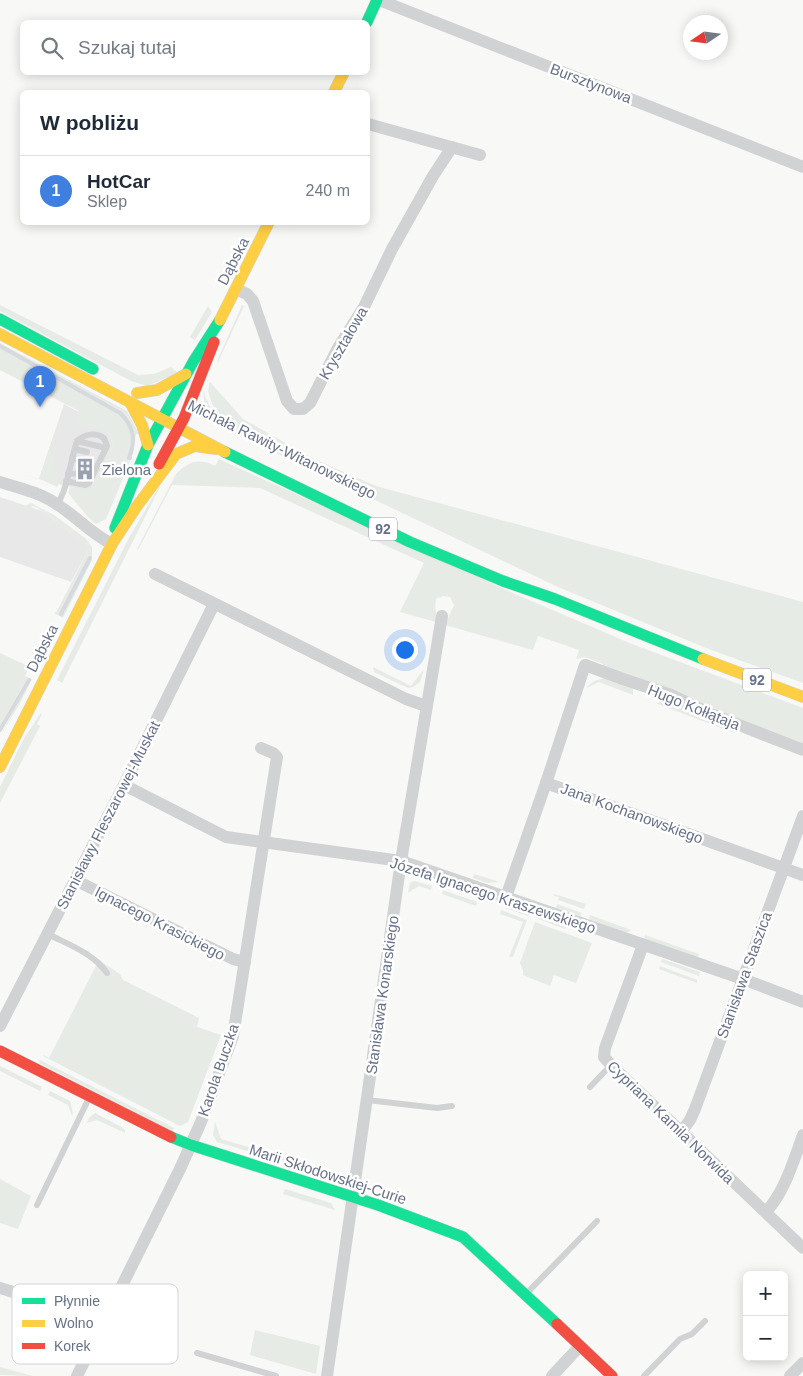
<!DOCTYPE html>
<html lang="pl">
<meta charset="utf-8">
<style>
:root{--surface:#fff;--page:#f2f2f3;--text:#1f2937;--muted:#747a83;--line:#e0e1e3;--accent:#db2777}
body{margin:0;font-family:Helvetica,sans-serif;background:var(--page);color:var(--text)}
.controls{position:absolute;right:15px;bottom:15px;display:grid;overflow:hidden;border-radius:8px;box-shadow:0 2px 12px #0003}
.controls button{width:45px;height:45px;display:grid;place-items:center;padding:0;border:0;border-bottom:1px solid var(--line);background:var(--surface);color:var(--text);font:25px sans-serif}
.compass{position:absolute;left:683px;top:15px;width:45px;height:45px;border-radius:50%;background:var(--surface);box-shadow:0 2px 12px #0003;rotate:257deg}
.you{position:absolute;left:404px;top:649px;width:18px;height:18px;margin:-12px;border:4px solid #fff;border-radius:50%;background:#1a73e8;box-shadow:0 0 0 8px #1a73e833}
.badge{display:grid;place-items:center;width:32px;height:32px;border-radius:50%;background:var(--accent);color:#fff;font-size:16px;font-weight:700}
.pin{position:absolute;translate:-50% -41px;filter:drop-shadow(0 1px 2px #0008)}
.pin::after{content:'';position:absolute;top:26px;width:18px;height:15px;background:inherit;clip-path:polygon(0 0,100% 0,50% 100%)}
.list{margin:0;padding:0;list-style:none}
h2{display:flex;justify-content:space-between;align-items:center;height:65px;margin:0;padding:0 20px;font-size:21px}
h2 small{font-size:16px;font-weight:400;color:var(--muted)}
.list li{display:grid;grid-template-columns:32px 1fr auto;gap:15px;align-items:center;box-sizing:border-box;height:70px;padding:0 20px;border-top:1px solid var(--line)}
.list b{display:block;font-size:19px;white-space:nowrap}
.list p{margin:0;font-size:16px;white-space:nowrap;color:var(--muted)}
.list em{font-size:16px;font-style:normal;color:var(--muted)}
.icon{flex:none;width:28px;height:28px;fill:none;stroke:currentColor;stroke-width:2;stroke-linecap:round;stroke-linejoin:round}
.map{position:relative;flex:none;width:803px;height:1376px;overflow:hidden}
.search{position:absolute;background:var(--surface);box-shadow:0 2px 12px #0003;left:20px;top:20px;width:350px;height:55px;display:flex;align-items:center;gap:12px;box-sizing:border-box;padding:0 18px;border-radius:8px;color:var(--muted);font-size:19px}
.panel{position:absolute;background:var(--surface);box-shadow:0 2px 12px #0003;left:20px;top:90px;width:350px;height:135px;border-radius:8px}
.map>svg:first-child{display:block}
</style>
<div class="map">
<svg width="803" height="1376" viewBox="0 0 803 1376">
<rect width="100%" height="100%" fill="#f8f8f7"/>
<g fill="#e8e8e9">
<path d="M64 404 107 427 113 445 90 492 39 479Z"/>
<path d="M0 497 42 511 90 547 71 582 0 557Z"/>
</g>
<g fill="#e6ebe5">
<path d="M0 305 138 375 154 374 171 367 178 373 147 386 131 381 0 311Z"/>
<path d="M242 305 244 306 218 362V359Z"/>
<path d="M208 306 212 312 195 340 190 337Z"/>
<path d="M0 343 127 411 139 434H136L133 454 106 519 96 524 88 517 68 493 70 487 90 491 113 445 109 433 75 424 79 411 0 370Z"/>
<path d="M210 382 243 419 314 459 376 486 803 602V683L706 648 558 587 232 432C223 428 211 404 209 394 207 390 209 386 210 382Z"/>
<path d="M204 390 205 396 220 427C206 420 203 405 204 390Z"/>
<path d="M53 437 55 438 51 449 59 484 57 487 40 479 16 473 39 479Z"/>
<path d="M219 459 515 594 632 644 803 708V748L604 668 603 664 585 657 576 659 579 650 538 636 533 650 445 625 454 605 450 597 443 596 436 599C434 609 437 613 436 622L400 612 424 563 260 488 172 485 138 550 137 549 176 474C189 461 199 458 215 466Z"/>
<path d="M159 487H160L62 683 57 680 130 536Z"/>
<path d="M31 503 54 515 85 538 92 547V560L63 618 54 613 57 611 90 547 38 508 32 506 25 514 21 512 27 505Z"/>
<path d="M44 638 51 642 36 671 29 668 25 676 32 679 19 705 0 736 30 680 27 679 0 726V653L30 667Z"/>
<path d="M373 667 411 686 424 669 420 682 413 687 408 688 374 672Z"/>
<path d="M609 677 633 687V695L599 682 587 688C592 680 600 679 609 677Z"/>
<path d="M661 696 738 729 734 733 658 704Z"/>
<path d="M41 713 42 714 37 724 40 726 0 803V787L23 740Z"/>
<path d="M474 874 497 881 498 882 487 883 473 878Z"/>
<path d="M414 881 432 886 431 890 419 886 408 893 410 883Z"/>
<path d="M445 882 479 894 478 898 441 885Z"/>
<path d="M443 890 477 902 476 906 442 894Z"/>
<path d="M554 894 586 904 584 909 558 900 559 897 554 896Z"/>
<path d="M505 904 530 912 528 916 505 908Z"/>
<path d="M557 904 582 913 580 916 556 908Z"/>
<path d="M501 910 527 920 513 957H509L523 922 500 914Z"/>
<path d="M590 915 631 930 627 933 589 919Z"/>
<path d="M537 916 566 925 565 929 536 918Z"/>
<path d="M535 922 592 943 576 983 554 975 550 986 523 975V970L520 963Z"/>
<path d="M645 935 699 954 698 958 644 939Z"/>
<path d="M662 959 700 972 699 976 661 962Z"/>
<path d="M99 960 120 974 123 980 199 1018 197 1027 221 1035 188 1122 180 1126 43 1056V1055L49 1058Z"/>
<path d="M660 966 697 980V983L659 969Z"/>
<path d="M40 1060 174 1128 173 1131 39 1063Z"/>
<path d="M0 1066 42 1087 40 1091 0 1071Z"/>
<path d="M50 1091 70 1101 73 1113 72 1116 68 1105 48 1095Z"/>
<path d="M95 1113 123 1128 125 1130V1133L97 1120 87 1123 89 1118Z"/>
<path d="M215 1122 221 1139 338 1173 333 1176 217 1142 213 1135Z"/>
<path d="M0 1179 31 1196 18 1229 0 1223Z"/>
<path d="M285 1189 331 1203 335 1210 283 1194Z"/>
<path d="M255 1330 320 1346 316 1374 250 1355Z"/>
<path d="M0 1367 33 1376 0 1375Z"/>
</g>
<g fill="none" stroke-linecap="round" stroke-linejoin="round">
<g stroke="#d6dade" stroke-width="4">
<path d="M0 346 120 413C134 426 136 440 129 458H130"/>
<path d="M61 614 90 558"/>
<path d="M35 668 48 641"/>
<path d="M0 730 29 680"/>
</g>
<g stroke="#d4d5d7" stroke-width="12">
<g id="fast">
<path d="M367 22 377 0"/>
<path d="M0 319 93 369"/>
<path d="M225 452 410 542 503 581 555 599 703 659"/>
<path d="M115 528 148 445 193 362 220 320"/>
<path d="M171 1137 191 1145 378 1205 463 1237 557 1324"/>
</g>
</g>
<g stroke="#d4d5d7" stroke-width="12">
<g id="slow">
<path d="M334 92 344 72"/>
<path d="M220 320 269 222"/>
<path d="M0 334 225 452"/>
<path d="M137 393 157 390 186 374"/>
<path d="M131 404 142 425 148 445"/>
<path d="M703 659 803 697"/>
<path d="M0 767 112 544 137 506 176 454 195 446 216 449"/>
</g>
</g>
<g stroke="#d4d5d7" stroke-width="12">
<g id="jam">
<path d="M159 464 184 418 214 342"/>
<path d="M0 1051 171 1137"/>
<path d="M557 1324 612 1376"/>
</g>
</g>
<g stroke="#d1d2d3" stroke-width="6">
<path d="M77 441 106 448"/>
<path d="M75 449 87 452"/>
<path d="M72 458 83 461"/>
<path d="M68 473 76 474"/>
<path d="M57 504C67 492 71 458 77 441 85 434 95 432 104 438L107 446 89 483 85 485 66 481"/>
<path d="M48 934C69 945 93 953 107 973"/>
<path d="M590 1087 611 1065"/>
<path d="M367 1100 437 1108 452 1106"/>
<path d="M37 1205 90 1096"/>
<path d="M526 1294 597 1221"/>
<path d="M197 1353 276 1376"/>
<path d="M644 1376 680 1339 692 1334 705 1321"/>
</g>
<g stroke="#d1d2d3" stroke-width="12">
<path d="M379 0 803 167"/>
<path d="M368 124 480 155"/>
<path d="M236 289 247 294 253 301 287 401 294 409H303L310 403 338 348 364 307 392 249 433 176 452 147"/>
<path d="M0 482C20 488 41 493 58 505 77 517 91 534 112 544"/>
<path d="M155 574 406 699 426 706"/>
<path d="M546 783 585 665 623 679 671 695 711 714 803 750"/>
<path d="M124 785 226 837 401 861 743 979 803 1002"/>
<path d="M75 880 233 959 245 962"/>
<path d="M506 897 546 783 803 875"/>
<path d="M643 945 605 1048 604 1057 611 1065 803 1248"/>
<path d="M0 1026 124 785 214 604"/>
<path d="M681 1132 690 1120 695 1109 803 816"/>
<path d="M766 1212C785 1191 793 1162 803 1135"/>
<path d="M0 1288 104 1320"/>
<path d="M77 1376 180 1169 201 1122 233 1036 277 757 273 753 261 748"/>
<path d="M327 1376 401 861 442 616"/>
<path d="M552 1376 580 1346"/>
<path d="M790 1376 803 1363"/>
</g>
<use href="#fast" stroke="#16e098" stroke-width="11"/>
<use href="#slow" stroke="#ffcf43" stroke-width="11"/>
<use href="#jam" stroke="#f24e42" stroke-width="11"/>
</g>
<defs>
<g id="building-bare" transform="scale(1.725)"><path d="M-4-6H4V6H1V3H-1V6H-4ZM-2.5-4.3h1.7v1.8h-1.7ZM.8-4.3h1.7v1.8H.8ZM-2.5-1h1.7V.8h-1.7ZM.8-1h1.7V.8H.8Z" fill="#99a0af" stroke="#fff" stroke-width="2.5" paint-order="stroke"/></g>
</defs>
<g fill-rule="evenodd">
<use href="#building-bare" x="85" y="469"/>
</g>
<g text-anchor="middle" dominant-baseline="central" stroke-width="5" stroke-linejoin="round" paint-order="stroke">
<g fill="#fff" stroke="#949bac" stroke-width="1">
<rect x="369" y="517.5" width="28" height="23" rx="4"/>
<rect x="743" y="668.5" width="28" height="23" rx="4"/>
</g>
<g font-size="14" font-weight="bold" fill="#667088">
<text x="383" y="529">92</text>
<text x="757" y="680">92</text>
</g>
<g font-size="15" fill="#667088" stroke="#fff">
<text transform="translate(591 83) rotate(21)">Bursztynowa</text>
<text transform="translate(233 261) rotate(-63)">Dąbska</text>
<text transform="translate(343 343) rotate(-60)">Kryształowa</text>
<text transform="translate(282 449) rotate(26)">Michała Rawity-Witanowskiego</text>
<text transform="translate(42 648) rotate(-63)">Dąbska</text>
<text transform="translate(694 707) rotate(22)">Hugo Kołłątaja</text>
<text transform="translate(632 813) rotate(20)">Jana Kochanowskiego</text>
<text transform="translate(108 815) rotate(-63)">Stanisławy Fleszarowej-Muskat</text>
<text transform="translate(493 895) rotate(18)">Józefa Ignacego Kraszewskiego</text>
<text transform="translate(160 923) rotate(27)">Ignacego Krasickiego</text>
<text transform="translate(744 975) rotate(-70)">Stanisława Staszica</text>
<text transform="translate(382 995) rotate(-82)">Stanisława Konarskiego</text>
<text transform="translate(218 1070) rotate(-71)">Karola Buczka</text>
<text transform="translate(671 1122) rotate(44)">Cypriana Kamila Norwida</text>
<text transform="translate(328 1174) rotate(18)">Marii Skłodowskiej-Curie</text>
</g>
<g font-size="15" fill="#667088" stroke="#fff" text-anchor="start">
<text x="102" y="469">Zielona</text>
</g>
</g>
<rect x="12" y="1284" width="166" height="80" rx="8" fill="#fff" stroke="#d1d4db" stroke-width="1"/>
<rect x="22" y="1298" width="23" height="6" fill="#16e098"/>
<rect x="22" y="1320" width="23" height="7" fill="#ffcf43"/>
<rect x="22" y="1343" width="23" height="6" fill="#f24e42"/>
<g font-size="14" fill="#667088">
<text x="54" y="1306">Płynnie</text>
<text x="54" y="1328">Wolno</text>
<text x="54" y="1351">Korek</text>
</g>
</svg>
<div class="controls">
<button>+</button>
<button>−</button>
</div>
<svg class="compass" viewBox="-18 -18 36 36"><path d="M0-13l5 13h-10z" fill="#e53935"/><path d="M0 13l5-13h-10z" fill="#747a83"/></svg>
<div class="you"></div>
<div class="pin badge" style="left:40px;top:407px;background:#3f7fe0">1</div>
<div class="search"><svg class="icon" aria-label="search" viewBox="0 0 24 24"><circle cx="10" cy="10" r="6"/><path d="M15 15l6 6"/></svg>Szukaj tutaj</div>
<section class="panel">
<h2>W pobliżu<small></small></h2>
<ul class="list">
<li><span class="badge" style="background:#3f7fe0">1</span><div><b>HotCar</b><p>Sklep</p></div><em>240 m</em></li>
</ul>
</section>
</div>
